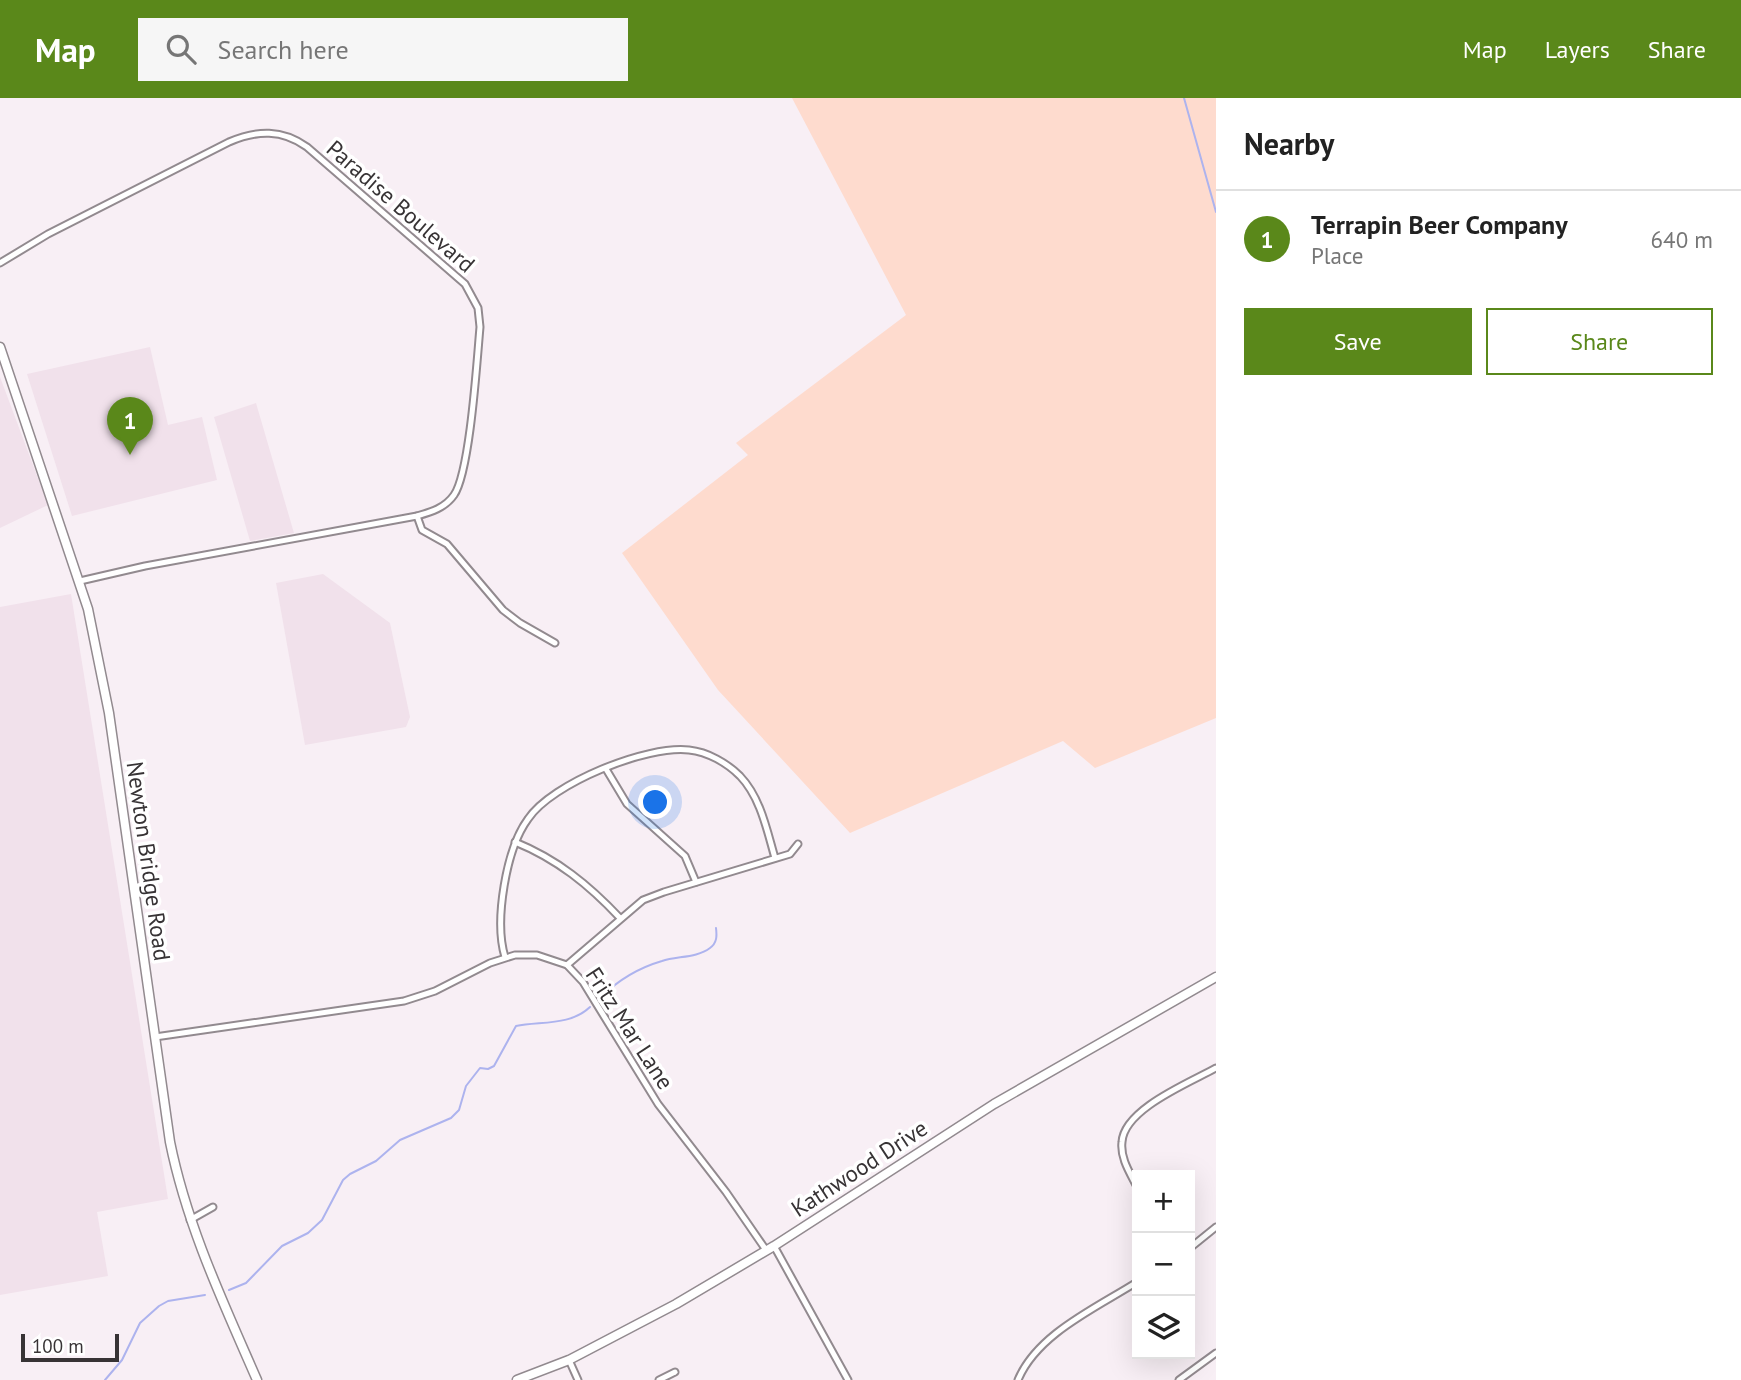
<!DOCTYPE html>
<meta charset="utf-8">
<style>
:root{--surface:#fff;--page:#f6f6f6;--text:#222;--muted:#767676;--line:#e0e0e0;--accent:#5a881a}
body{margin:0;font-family:"PT Sans",sans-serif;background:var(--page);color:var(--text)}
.controls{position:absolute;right:21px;bottom:21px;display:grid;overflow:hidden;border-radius:0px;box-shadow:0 7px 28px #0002}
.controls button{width:63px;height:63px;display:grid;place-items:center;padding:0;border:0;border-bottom:2px solid var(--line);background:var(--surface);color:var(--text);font:35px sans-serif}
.scale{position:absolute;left:21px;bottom:18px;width:98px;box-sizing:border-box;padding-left:7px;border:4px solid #373335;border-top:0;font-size:19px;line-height:24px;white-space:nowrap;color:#373335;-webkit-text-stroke:5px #fff;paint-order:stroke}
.you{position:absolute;left:656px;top:705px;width:24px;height:24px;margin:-18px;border:5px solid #fff;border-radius:50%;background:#1a73e8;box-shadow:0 0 0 10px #1a73e833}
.badge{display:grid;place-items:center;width:46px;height:46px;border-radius:50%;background:var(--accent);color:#fff;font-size:23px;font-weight:700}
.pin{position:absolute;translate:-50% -58px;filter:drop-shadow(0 2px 4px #0008)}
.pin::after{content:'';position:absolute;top:37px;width:24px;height:21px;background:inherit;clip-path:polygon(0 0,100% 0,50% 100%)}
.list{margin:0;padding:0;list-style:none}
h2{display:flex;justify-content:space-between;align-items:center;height:91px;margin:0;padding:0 28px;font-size:30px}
h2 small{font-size:23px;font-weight:400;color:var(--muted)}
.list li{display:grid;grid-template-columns:46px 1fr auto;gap:21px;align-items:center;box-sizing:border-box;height:98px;padding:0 28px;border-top:2px solid var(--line)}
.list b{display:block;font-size:26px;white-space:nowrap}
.list p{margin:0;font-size:23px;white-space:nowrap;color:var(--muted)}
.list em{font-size:23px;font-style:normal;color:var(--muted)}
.actions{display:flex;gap:14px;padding:21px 28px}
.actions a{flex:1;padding:16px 0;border:2px solid var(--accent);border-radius:0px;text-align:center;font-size:24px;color:var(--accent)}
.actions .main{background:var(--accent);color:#fff}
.icon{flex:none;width:38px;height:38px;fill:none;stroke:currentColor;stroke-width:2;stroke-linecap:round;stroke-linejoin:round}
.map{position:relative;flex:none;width:1216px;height:1282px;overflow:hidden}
header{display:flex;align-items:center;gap:42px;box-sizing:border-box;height:98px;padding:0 35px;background:var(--accent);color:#fff}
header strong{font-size:33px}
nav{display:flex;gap:38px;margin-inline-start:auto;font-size:24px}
.search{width:490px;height:63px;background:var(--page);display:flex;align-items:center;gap:18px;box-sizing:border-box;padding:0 24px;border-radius:0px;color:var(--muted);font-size:26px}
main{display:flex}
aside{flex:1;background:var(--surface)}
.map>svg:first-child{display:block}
</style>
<header>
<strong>Map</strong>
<div class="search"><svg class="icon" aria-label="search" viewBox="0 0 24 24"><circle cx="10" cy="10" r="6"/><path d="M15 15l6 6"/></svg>Search here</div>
<nav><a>Map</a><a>Layers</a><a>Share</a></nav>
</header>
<main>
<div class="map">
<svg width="1216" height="1282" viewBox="0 0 1216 1282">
<rect width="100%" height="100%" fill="#f8eff5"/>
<g fill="#f1e1eb">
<path d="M150 249 168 327 202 319 217 382 72 418 27 276Z"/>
<path d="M0 279 48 407 0 430Z"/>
<path d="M256 305 294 435 250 443 214 319Z"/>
<path d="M323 476 390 525 410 619 406 629 305 647 276 485Z"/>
<path d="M71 496 168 1101 97 1114 108 1178 0 1197V509Z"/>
</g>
<path fill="#fedbce" d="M792 0H1216V620L1095 670 1063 643 850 735 718 592 622 455 748 357 736 345 906 217Z"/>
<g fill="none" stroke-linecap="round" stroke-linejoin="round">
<g stroke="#adb3ee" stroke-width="2">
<path d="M1184 0 1216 114"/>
<path d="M600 900C617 883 638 870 662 863 677 858 697 860 710 850 717 845 717 838 716 830"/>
<path d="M229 1192 246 1185 282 1148 308 1135 322 1122 343 1082 350 1076 376 1063 400 1042 451 1020 459 1012 466 988 480 970 488 971 494 968 516 928C541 923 570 928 590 909"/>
<path d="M105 1282 122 1262 140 1225 159 1208 168 1203 205 1197"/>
</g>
<g stroke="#928a8f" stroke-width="9">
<g id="street">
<path d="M0 165 48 136 229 44C257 32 282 31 307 49L465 186 478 210 480 229C477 262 470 374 454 397 445 410 431 414 417 418L145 468 80 483"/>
<path d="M417 418 422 432 447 446 503 512 520 525 555 545"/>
<path d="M606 671 627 706 685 758 696 784"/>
<path d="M515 744C557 761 589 787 620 820"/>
<path d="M505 859C494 823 506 751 528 721 552 685 647 647 689 652 708 654 727 665 740 678 761 700 767 733 775 760"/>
<path d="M567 867 643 802 664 794 790 756 798 746"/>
<path d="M155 939 404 903 435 893 490 865 515 857H537L567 867 583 884 658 1006 726 1094 766 1152"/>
<path d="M1137 1089C1130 1075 1120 1060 1122 1044 1124 1011 1189 985 1216 970"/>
<path d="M190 1122 213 1109"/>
<path d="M774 1148 848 1282"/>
<path d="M1190 1150 1216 1129"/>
<path d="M569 1262 578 1282"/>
<path d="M659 1282 675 1274"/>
<path d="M1018 1282C1037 1236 1096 1210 1137 1184"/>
<path d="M1179 1282 1216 1255"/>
</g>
</g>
<g stroke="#928a8f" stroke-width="11">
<g id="secondary">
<path d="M0 249 88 511 109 615 170 1044C187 1128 223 1204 257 1282"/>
<path d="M517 1282 569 1262 676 1206 774 1148 994 1006 1216 879"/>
</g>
</g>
<use href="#street" stroke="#fff" stroke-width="5"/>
<use href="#secondary" stroke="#fff" stroke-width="8"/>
</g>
<g text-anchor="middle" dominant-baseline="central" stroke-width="7" stroke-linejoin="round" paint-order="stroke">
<g font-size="23" fill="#373335" stroke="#fff">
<text transform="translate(401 108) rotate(41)">Paradise Boulevard</text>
<text transform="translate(149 763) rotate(82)">Newton Bridge Road</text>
<text transform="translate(630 930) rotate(57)">Fritz Mar Lane</text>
<text transform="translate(859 1070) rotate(-33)">Kathwood Drive</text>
</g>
</g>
</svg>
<div class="controls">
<button>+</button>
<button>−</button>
<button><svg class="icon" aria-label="layers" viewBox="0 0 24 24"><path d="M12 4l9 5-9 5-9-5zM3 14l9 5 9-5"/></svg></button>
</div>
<div class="scale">100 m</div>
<div class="you"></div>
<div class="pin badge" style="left:130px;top:357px">1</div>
</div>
<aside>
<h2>Nearby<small></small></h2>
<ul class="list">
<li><span class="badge">1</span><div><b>Terrapin Beer Company</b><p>Place</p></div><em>640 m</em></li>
</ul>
<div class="actions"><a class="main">Save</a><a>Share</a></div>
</aside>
</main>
